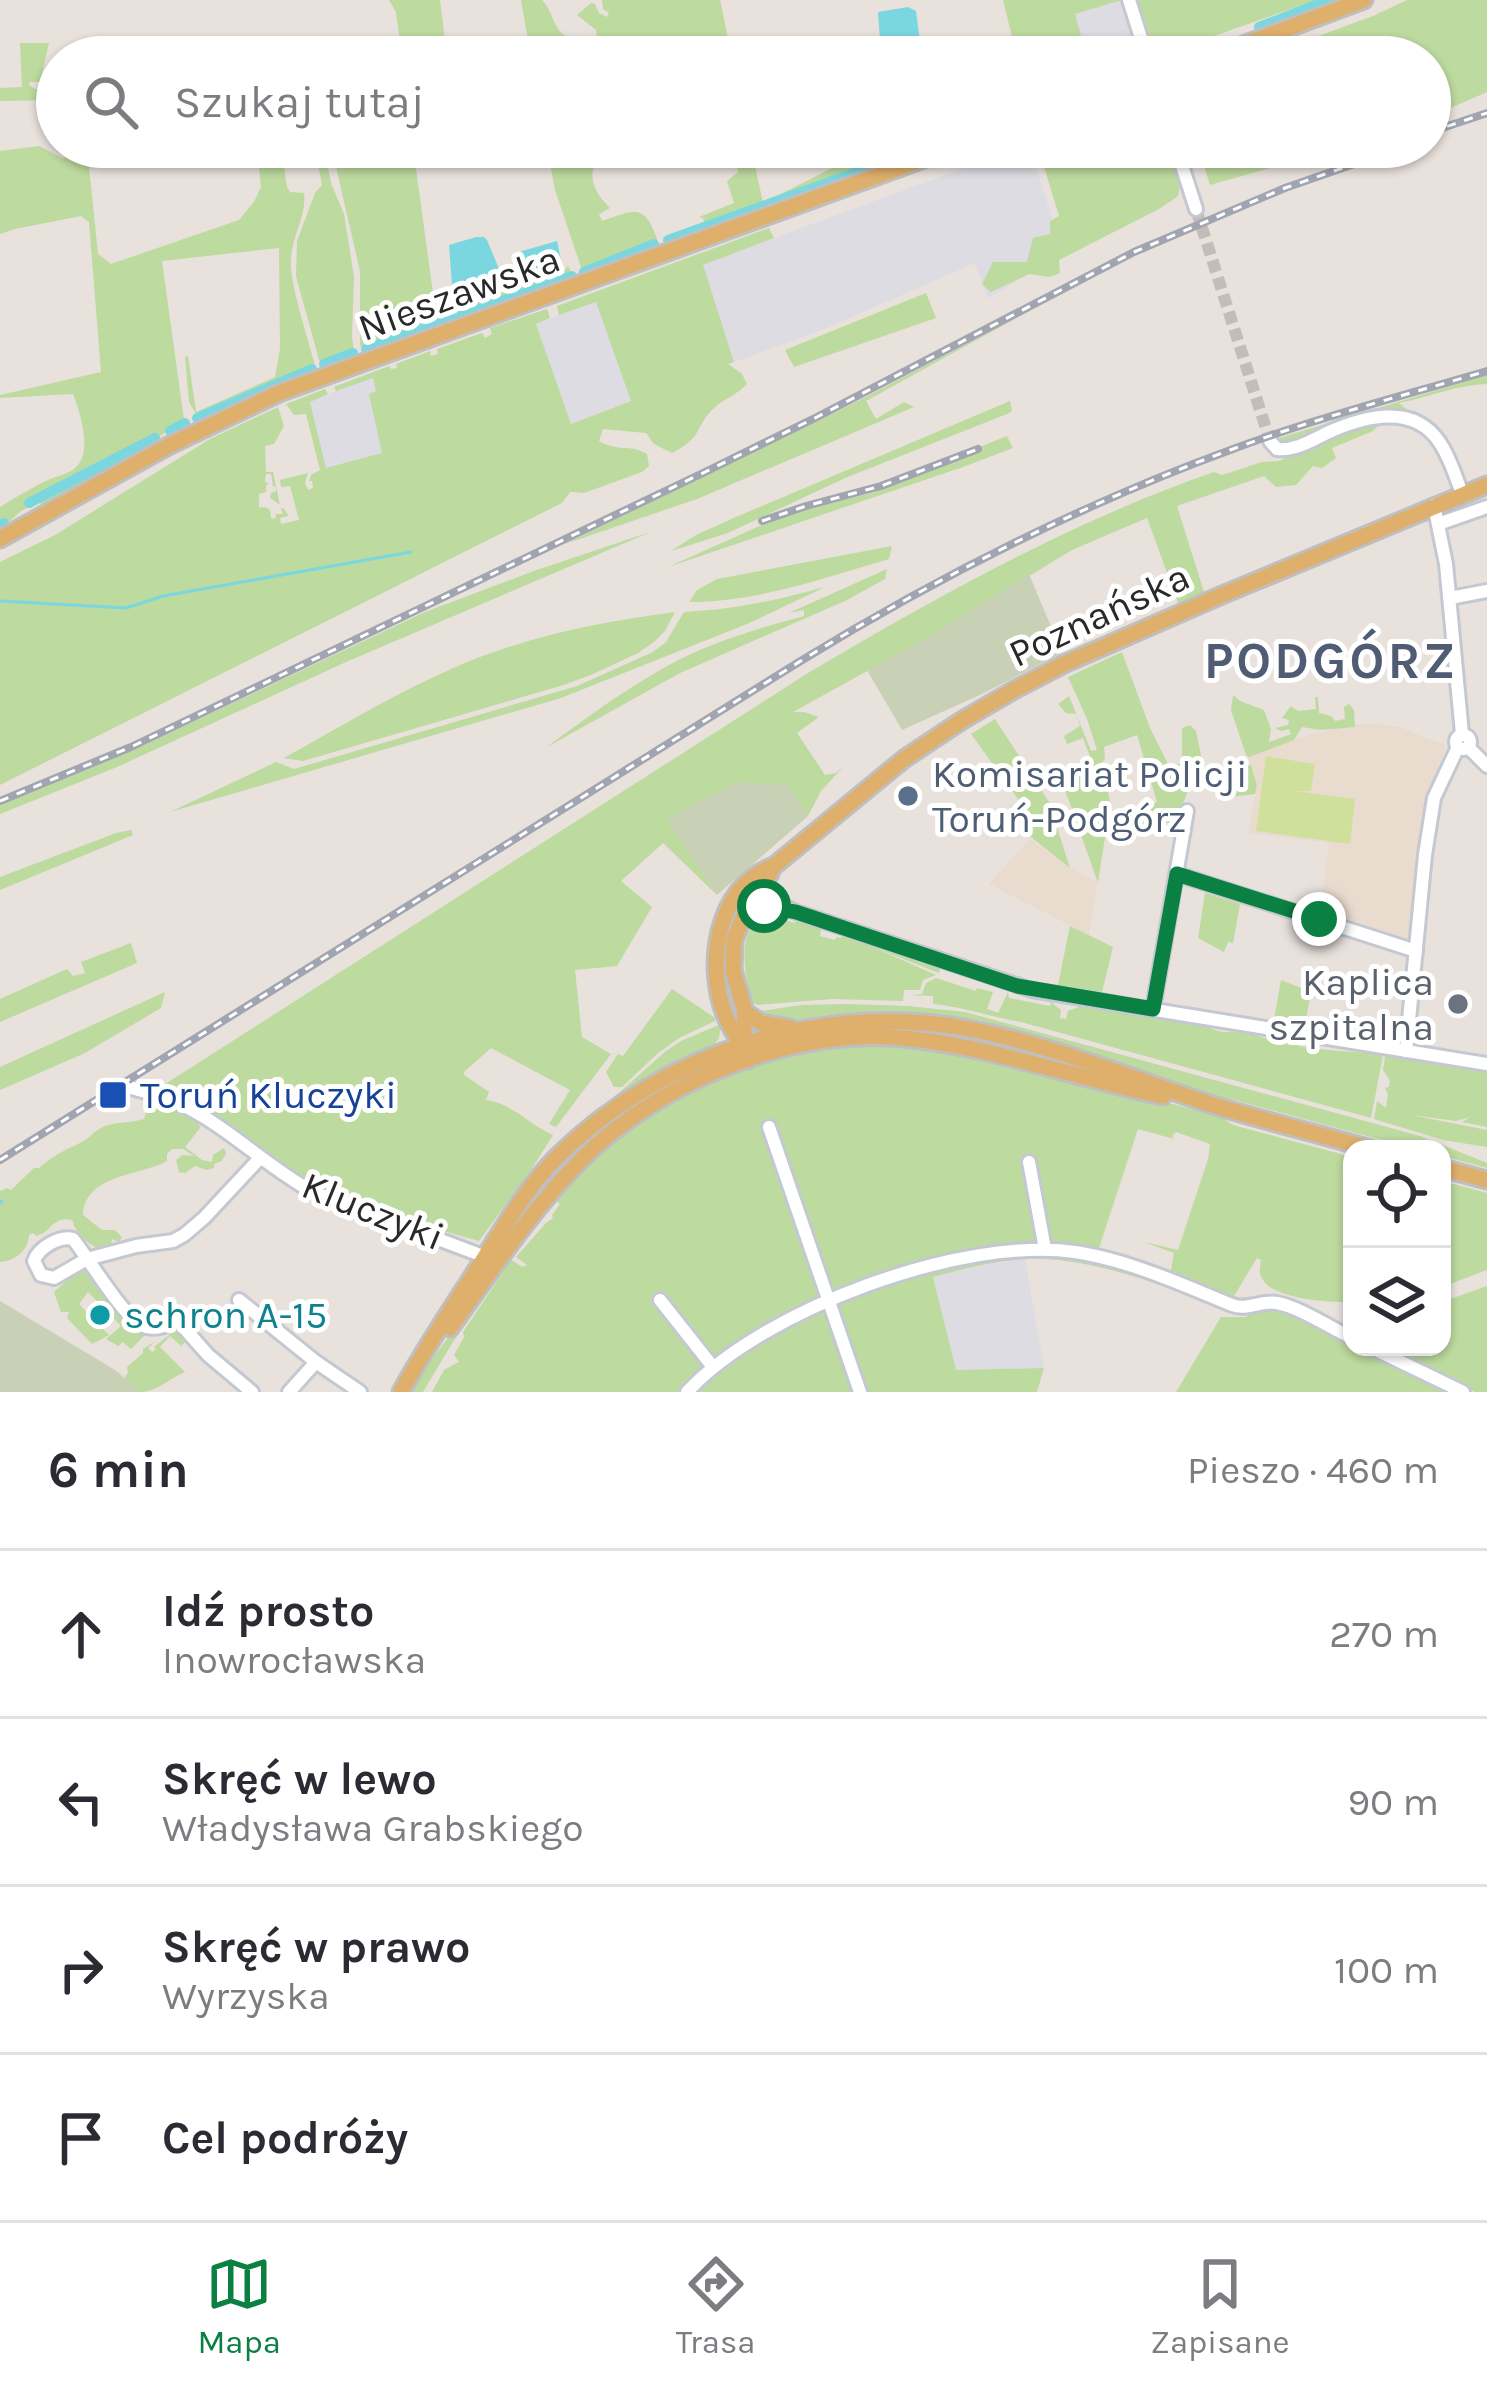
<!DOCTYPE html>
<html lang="pl">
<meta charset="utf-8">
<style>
:root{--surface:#fff;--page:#f2f2f3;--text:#2b2b33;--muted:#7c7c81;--line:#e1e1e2;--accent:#0b8043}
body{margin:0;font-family:Karla,sans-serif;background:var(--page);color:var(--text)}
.controls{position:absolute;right:36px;bottom:36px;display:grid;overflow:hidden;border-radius:24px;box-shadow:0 3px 9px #0004}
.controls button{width:108px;height:108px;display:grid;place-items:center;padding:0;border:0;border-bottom:3px solid var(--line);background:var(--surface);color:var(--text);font:60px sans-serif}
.stop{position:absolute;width:36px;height:36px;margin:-27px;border:9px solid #0b8043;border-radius:50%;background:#fff}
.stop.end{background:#0b8043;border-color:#fff;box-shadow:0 3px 12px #0008}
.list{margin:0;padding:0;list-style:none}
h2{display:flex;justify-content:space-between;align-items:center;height:156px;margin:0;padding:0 48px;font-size:51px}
h2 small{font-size:39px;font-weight:400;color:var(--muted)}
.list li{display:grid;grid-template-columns:78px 1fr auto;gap:36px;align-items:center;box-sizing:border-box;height:168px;padding:0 48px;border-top:3px solid var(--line)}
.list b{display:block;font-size:45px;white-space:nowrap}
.list p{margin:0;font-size:39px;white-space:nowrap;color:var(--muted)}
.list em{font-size:39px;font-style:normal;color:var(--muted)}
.icon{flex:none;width:66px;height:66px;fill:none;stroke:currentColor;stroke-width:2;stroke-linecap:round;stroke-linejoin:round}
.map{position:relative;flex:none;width:1487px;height:1392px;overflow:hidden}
.search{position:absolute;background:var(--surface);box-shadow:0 3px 9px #0004;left:36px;right:36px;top:36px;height:132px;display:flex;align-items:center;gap:30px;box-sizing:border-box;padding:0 42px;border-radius:66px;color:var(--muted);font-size:45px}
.sheet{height:828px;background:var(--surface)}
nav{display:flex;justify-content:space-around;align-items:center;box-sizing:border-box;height:168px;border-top:3px solid var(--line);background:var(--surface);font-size:33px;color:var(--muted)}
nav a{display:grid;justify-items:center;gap:6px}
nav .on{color:var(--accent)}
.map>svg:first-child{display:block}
</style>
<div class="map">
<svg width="1487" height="1392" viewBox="0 0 1487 1392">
<rect width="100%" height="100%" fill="#e9e1dc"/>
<g fill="#dddce2">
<path d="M1122 0 1138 57H1087L1074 14Z"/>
<path d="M1020 147H1029L1064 254 988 298 975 263 822 330 734 362 702 265Z"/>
<path d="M596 302 632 400 571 424 536 324Z"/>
<path d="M373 377 398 485 335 508 310 401Z"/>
<path d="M1025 1259 1044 1368 956 1370 933 1277 977 1266Z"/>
</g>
<g fill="#e9dbce">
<path d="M1376 724 1399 727 1447 746 1425 799 1409 939 1321 910 1329 843 1249 833 1257 786 1246 750 1351 725Z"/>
<path d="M1030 839 1070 868 1097 882 1089 935 989 884Z"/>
</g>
<g fill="#bdda9f" fill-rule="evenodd">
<path d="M389 0H440L447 57H402L396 12Z"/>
<path d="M521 0H542C555 14 552 31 571 39L577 57H531Z"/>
<path d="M602 0H720L732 57H657V44L639 45 637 39 629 44 625 39 619 43H611L608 39 605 41 597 36 596 30 577 15 591 3 595 4 599 13 607 17 609 13 603 9Z"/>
<path d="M1003 0H1122L1075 14 1087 57H1017Z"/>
<path d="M1134 0H1317L1202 40 1178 57H1153L1148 35Z"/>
<path d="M1407 0H1487V92L1430 117V57H1261L1373 16Z"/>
<path d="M20 43H49L40 82H30L29 85 35 89 57 90V100L0 101V88L22 87Z"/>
<path d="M39 146 62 158 80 155 84 147H87L98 254 111 264 239 220 254 202 261 187 257 147H281L287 187 290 192 304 193C307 216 292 235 291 258 289 285 310 344 317 373L201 423 189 402 185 357 188 356 196 412 275 377 280 349 279 248 162 261 184 420 79 490 42 505 39 502 21 511 0 530V507C16 497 33 487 50 479 58 476 69 474 76 467 93 452 80 412 73 394L0 398V395L101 372 89 222 81 216 15 229 0 234V151Z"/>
<path d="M315 147H324L331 183 344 214 354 277 352 337 355 359 327 372 319 360 296 276 297 241 315 193 322 185Z"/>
<path d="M394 147H413L436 315 453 310 455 324 366 353 360 345V271L336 167 356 160 381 166 396 159Z"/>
<path d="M547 147H576L581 151 603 156 595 162C588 181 596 194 610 208L599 214 602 221C635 210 645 202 658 242L653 251 588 275 583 273 555 190Z"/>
<path d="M720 147H751L763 203 848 160 841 147H943L712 230 705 225 703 218 699 217 734 203 727 181 738 172 736 159 730 158Z"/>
<path d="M1038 147H1168L1180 187 1178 196 1159 209 1059 260 1060 273 1049 277 1029 274 991 292 982 284 993 262H1027L1033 238 1050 234V221L1059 216Z"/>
<path d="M1198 147H1345L1210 185Z"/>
<path d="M769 228 774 238 703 265 734 362 728 364 742 374 747 384C737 395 725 398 714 408 694 427 704 437 672 453L654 444 646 433 603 429 599 441C620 453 628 443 647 454L649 466 642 472 584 493 570 492 562 503 0 785V562L55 535 210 439 278 407 284 426 274 444 265 446 266 472H273L280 505 270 498 271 493 276 491V487L273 486 271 474H266L265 482 270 484 266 485V492L259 494V508L265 507 270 510 271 518 275 519 276 514H283L281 508H283L289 516 280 518 281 524 299 520 290 486 281 487 280 480 308 473 305 483 308 490 313 488 312 481H309L311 475 320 470 306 414 294 415 286 404 325 389 328 394 310 402 326 468 382 453 369 394 376 391 373 378 336 391 334 387 389 366 391 369 397 368 396 364 430 351 431 356 438 354 437 349 482 333 485 338 492 334 490 328 547 309 550 318 536 324 571 424 631 401 596 302 559 315 557 306Z"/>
<path d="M568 265 573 279 466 318 460 308 566 269Z"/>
<path d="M926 293 936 318 794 367 785 350Z"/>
<path d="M1042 304 866 401 876 419 904 402 914 407 697 499 565 544 862 399Z"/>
<path d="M1487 375V384C1457 385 1429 397 1399 403L1414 415 1392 408 1377 409 1286 445H1280L1276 439Z"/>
<path d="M1010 401 1012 411 1007 414 845 478 728 533 671 551 696 535 736 517Z"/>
<path d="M1384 420 1373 431 1332 448 1336 458 1322 468 1313 466 1296 485 1276 487 1264 476 1177 506 1204 592 1178 603 1147 518 1072 550 929 637 793 712H804L819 717 797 733 825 775 836 773 844 766 821 791 808 816 787 785 668 820 717 895 663 843 621 881 652 907 617 966 575 970 582 1037 611 1054 556 1127 549 1124 570 1090 491 1048 464 1072V1075L489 1092 486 1100C512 1103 528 1124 553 1135L531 1170 479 1241 397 1218 295 1179 202 1108 156 1090 808 673C939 596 1070 522 1214 472L1222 475 1262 462 1279 461 1352 428Z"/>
<path d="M1007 436 1013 448 963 467 668 567 786 514 872 493 981 451 980 447Z"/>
<path d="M653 531 346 662 117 767 0 814V803L142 746 425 612 534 571Z"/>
<path d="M892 546 889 559C823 578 758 602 689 602L697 590 717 579Z"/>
<path d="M887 569 885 579 847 600 680 673 547 747C587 717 627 688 671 664 712 642 759 628 804 616V610L789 613Z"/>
<path d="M825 587 747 624 561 698 170 812 276 762 294 769 577 686 653 652 666 642 684 612C732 610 778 600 825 587Z"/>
<path d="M675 612 665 631 654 642 638 653 593 674 564 685 303 761 284 758C341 726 398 692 458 666 527 636 601 622 675 612Z"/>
<path d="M1122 652 1150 728 1168 764H1182V728L1190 725 1196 731 1202 760 1194 773 1180 812H1174L1175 822 1142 825 1134 819 1132 811 1138 807 1147 809 1157 802 1137 735 1104 747 1105 759 1098 766 1109 796 1112 820 1107 824 1098 883 1069 801 1065 791 1057 787 1066 784 1072 773 1083 771 1092 765V762L1083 738 1067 744 1064 736 1080 726 1076 714 1066 713 1058 704 1069 696 1091 751 1097 750 1087 719 1068 677Z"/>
<path d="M1233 695 1240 701 1264 710 1271 729 1269 742 1291 734 1289 729 1281 731 1275 728 1288 725 1289 720 1282 718 1291 706 1298 711 1316 709 1315 697H1318L1319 713 1331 716 1335 721 1345 719 1344 707 1349 704 1354 710 1355 727 1321 730 1302 727 1294 740 1249 757 1246 755 1231 710Z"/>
<path d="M995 719 1049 802 1070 868 1012 822 1023 806 971 734Z"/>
<path d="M1251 765 1257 786 1255 794 1223 798 1217 773Z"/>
<path d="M131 830 133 835 0 890V877L116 833Z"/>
<path d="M1205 893 1240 904 1233 943 1228 942 1224 952 1198 938Z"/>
<path d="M770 915 795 923 797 918 821 928 820 936 834 940 837 937 842 938 843 933 941 966 939 973 873 947 936 975 923 980 920 990H904L903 1001 832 999 757 1005 753 1003C744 977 734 923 770 915Z"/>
<path d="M1070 926 1113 947 1102 992 1058 985Z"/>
<path d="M131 943 137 963 0 1022V999L67 969 73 976 85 973 81 962Z"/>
<path d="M936 978 976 991 977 988 993 992 987 1009 998 1013 1008 992 1009 998 1050 1006 1051 1002 1061 1010 1060 1018 1066 1019 1068 1011 1079 1007 1080 1004 1205 1024C1215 1033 1229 1034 1241 1030 1257 1035 1274 1045 1291 1038L1298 1042V1046C1327 1051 1354 1051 1383 1055L1371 1118 1021 1022C991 1017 964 1007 933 1004V996L909 995 922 994 926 983Z"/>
<path d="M1281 980 1311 992 1305 1025 1274 1020Z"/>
<path d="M672 989 715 1018V1021L679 1038 657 1054 622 1087H614L606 1072 618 1054 623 1056Z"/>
<path d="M165 992 161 1008 85 1053 0 1090V1067Z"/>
<path d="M846 1004 908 1006 965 1012 1420 1136 1487 1163V1168L1442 1156V1149H1415L1227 1098 1225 1100 1029 1034 978 1020 933 1014 881 1011 836 1014 776 1023 753 1012 802 1005Z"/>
<path d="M721 1024 719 1038 712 1048 613 1098 666 1051 681 1041Z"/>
<path d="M863 1046C985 1046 1103 1086 1221 1117L1233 1125 1352 1157V1302C1332 1303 1274 1299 1263 1280 1258 1272 1260 1269 1261 1260L1257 1258 1234 1296 1250 1300V1302L1240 1311 1229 1312C1173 1289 1090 1255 1025 1259 994 1261 963 1269 933 1277L956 1370 1044 1368 1037 1392H432L444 1370 459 1362 454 1355 464 1337 463 1332 508 1265 453 1342 423 1392H408L507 1257 522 1267 527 1265 516 1257 546 1223 553 1218 552 1215 560 1204 557 1202C570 1179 588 1164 607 1147 680 1085 768 1054 863 1046ZM1138 1129 1174 1139 1172 1136 1176 1132 1210 1144 1208 1159 1178 1250 1144 1242 1174 1253 1171 1270 1099 1248Z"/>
<path d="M1388 1054 1487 1070V1127L1462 1122 1471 1117 1456 1121 1411 1115 1487 1130V1147L1443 1140 1374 1119 1377 1101 1386 1108 1388 1094 1385 1088 1389 1087 1390 1081 1383 1070 1385 1057Z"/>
<path d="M162 1105 170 1106 198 1120 200 1128 185 1147 202 1160 212 1162 213 1155 224 1148 226 1153 222 1161 214 1164V1168L207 1170 195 1166 185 1173 179 1172 176 1160 182 1155 194 1156 183 1149H172L167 1154V1161C140 1176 85 1174 83 1215L102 1230H115L122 1237 119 1242 112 1239 111 1245 105 1251C90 1246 77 1236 72 1220 53 1216 51 1232 37 1236L33 1233 29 1235C28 1252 14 1261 0 1262V1191L7 1188 11 1190 34 1168H39C51 1157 65 1150 80 1143 89 1139 95 1130 105 1126 117 1122 131 1123 144 1119L146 1113Z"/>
<path d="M1442 1181 1487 1193V1270L1442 1287Z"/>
<path d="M85 1263 145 1335 131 1349 123 1342 118 1346 106 1339 121 1326 88 1292 79 1304 109 1335 92 1344 67 1318 69 1312H61L54 1292 66 1281 65 1276Z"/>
<path d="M1487 1286V1392H1475L1381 1347H1442V1302Z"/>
<path d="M1273 1307 1352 1344V1347H1358L1451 1392H1176L1221 1317H1246L1256 1308Z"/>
<path d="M174 1331 186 1341 181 1346 170 1336 160 1347 185 1372 190 1370C171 1376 159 1392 140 1392L124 1378 128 1373 127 1367 143 1353V1349L156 1341 148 1348 152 1352 156 1349 154 1347Z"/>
</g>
<g fill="#c8d1b6">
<path d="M1029 574 1062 653 982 694 902 730 867 670 929 637Z"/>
<path d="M736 782 788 785 808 816 717 895 667 819Z"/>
<path d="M0 1301 115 1370 140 1392H0Z"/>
</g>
<path fill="#cfe09c" d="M1266 756 1315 764 1311 791H1294L1355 799 1350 844 1256 831Z"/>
<g fill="#7bd7df">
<path d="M908 7 916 11 920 42 884 44 880 40 878 12Z"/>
<path d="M476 237H484L487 240 499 269V283L468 293 457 292 452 285 449 245Z"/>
<path d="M557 241 562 264 525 279 518 278 515 253Z"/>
</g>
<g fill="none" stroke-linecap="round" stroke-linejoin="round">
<g stroke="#7bd7df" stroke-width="3">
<path d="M0 601 126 608 163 596 411 552"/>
<path d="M0 1203 2 1201"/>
</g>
<g stroke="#7bd7df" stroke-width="10">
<path d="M1259 27 1329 0"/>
<path d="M668 240 927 147"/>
<path d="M584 272 654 244"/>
<path d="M366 349 572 276"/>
<path d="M324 364 353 353"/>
<path d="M197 418 312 369"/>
<path d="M170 431 185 423"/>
<path d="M29 503 155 438"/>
<path d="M0 525 4 523"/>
</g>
<path stroke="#c3bcb8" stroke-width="12" stroke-dasharray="12 6" stroke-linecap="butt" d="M1196 209 1270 441"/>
<g stroke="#c4c9d1" stroke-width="18">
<g id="minor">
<path d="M1129 0 1147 57"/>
<path d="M1176 147 1196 209"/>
<path d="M1270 441 1277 449C1296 451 1312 440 1329 432 1365 416 1414 403 1440 443 1450 458 1456 477 1462 494"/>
<path d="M1434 505 1446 564 1462 734"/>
<path d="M1438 524 1487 507"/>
<path d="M1450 598 1487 591"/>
<circle cx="1463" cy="742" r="7"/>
<path d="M1468 747 1487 766"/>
<path d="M1177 874 1416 951"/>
<path d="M749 891 761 905 786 911"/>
<path d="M753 895H760L796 912 1032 990 1487 1064"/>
<path d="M1153 1009 1187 811"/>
<path d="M1406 1051 1425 855 1434 798 1458 747"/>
<path d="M126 1086C144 1092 163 1096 180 1104 228 1126 266 1167 313 1192L491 1259"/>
<path d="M769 1127 860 1392"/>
<path d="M1029 1162 1045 1249"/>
<path d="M239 1300 316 1362 360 1392"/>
<path d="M660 1300 713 1367"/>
<path d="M1370 1347 1463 1392"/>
<path d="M252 1392 208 1355 177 1320C166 1326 152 1332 140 1324 121 1313 89 1259 73 1239 60 1235 38 1248 34 1261L41 1275 54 1278 87 1259 136 1246 173 1241 184 1235 204 1218 260 1158"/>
<path d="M289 1392 316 1362"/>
<path d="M687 1392C764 1309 963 1236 1075 1252 1129 1260 1183 1285 1232 1305 1247 1311 1262 1300 1277 1303 1299 1307 1331 1328 1352 1338"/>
</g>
</g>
<g stroke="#bfbfbf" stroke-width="21">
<g id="major">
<path d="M1211 57 1364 0"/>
<path d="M0 539 168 446 279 393 957 147"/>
<path d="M745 1012 761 1023 790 1028"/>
<path d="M743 1045 745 1012 733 970 734 940 750 900 770 874"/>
<path d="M747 1060C743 1043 732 1032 726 1017 705 966 716 886 774 866L904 759 961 721 1014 690 1064 664 1222 595 1487 485"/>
<path d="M1442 1168 1487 1180"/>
<path d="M450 1328C491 1271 530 1212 579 1162 659 1080 798 1024 913 1039 998 1049 1079 1079 1163 1096"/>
<path d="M401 1392C426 1346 455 1304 483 1260 505 1225 528 1186 557 1157 663 1052 823 1001 969 1029 1053 1045 1132 1079 1213 1105 1265 1121 1319 1134 1371 1149"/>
</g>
</g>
<use href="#minor" stroke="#fff" stroke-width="12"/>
<use href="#major" stroke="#dfaf6c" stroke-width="15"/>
<g stroke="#a0a5b1" stroke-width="8">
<g id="rail">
<path d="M1430 132 1487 113"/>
<path d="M762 521 806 506 881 486 978 449"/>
<path d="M0 801 131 747 705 472 817 417 1134 252 1285 188 1403 147"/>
<path d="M0 1160 799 662C936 578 1082 504 1233 449 1316 418 1402 396 1487 371"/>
</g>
</g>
<use href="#rail" stroke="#fff" stroke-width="3" stroke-dasharray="9" stroke-linecap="butt"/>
</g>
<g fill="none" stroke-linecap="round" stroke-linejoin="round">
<path stroke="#0b8043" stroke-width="15" d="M764 906 796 912 1017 986 1153 1009 1177 874 1319 919"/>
</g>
<circle fill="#5c6f8a" stroke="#fff" stroke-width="4.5" cx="908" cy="796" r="12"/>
<circle fill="#6b7280" stroke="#fff" stroke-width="4.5" cx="1458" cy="1004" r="12"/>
<rect fill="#1a4fb4" stroke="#fff" stroke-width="4.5" x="98" y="1080" width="30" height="30" rx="6"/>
<circle fill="#0f9aa8" stroke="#fff" stroke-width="4.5" cx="100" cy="1315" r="12"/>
<g text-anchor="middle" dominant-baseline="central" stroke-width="10" stroke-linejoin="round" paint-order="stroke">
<g font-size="39" fill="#292929" stroke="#fff">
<text transform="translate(459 293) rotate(-20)">Nieszawska</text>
<text transform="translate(1099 615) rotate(-25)">Poznańska</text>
<text transform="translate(373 1211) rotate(22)">Kluczyki</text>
</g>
<g font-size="39" fill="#4e5e75" stroke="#fff" text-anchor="start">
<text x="932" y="774">Komisariat Policji<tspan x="932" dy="45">Toruń-Podgórz</tspan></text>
</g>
<g font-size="39" fill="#5b616d" stroke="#fff" text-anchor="end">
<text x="1434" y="982">Kaplica<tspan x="1434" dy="45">szpitalna</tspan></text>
</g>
<g font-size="39" fill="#164399" stroke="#fff" text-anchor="start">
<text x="140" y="1095">Toruń Kluczyki</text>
</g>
<g font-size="39" fill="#0d838f" stroke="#fff" text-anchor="start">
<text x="124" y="1315">schron A-15</text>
</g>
<g font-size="51" font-weight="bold" letter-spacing="3" fill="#4f5c74" stroke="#fff">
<text x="1331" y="661">PODGÓRZ</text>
</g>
</g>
</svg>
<div class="controls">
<button><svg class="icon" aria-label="locate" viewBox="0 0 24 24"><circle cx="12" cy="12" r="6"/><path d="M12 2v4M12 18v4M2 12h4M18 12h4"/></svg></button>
<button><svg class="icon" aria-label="layers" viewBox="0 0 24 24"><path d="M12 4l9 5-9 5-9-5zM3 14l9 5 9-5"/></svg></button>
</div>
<div class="stop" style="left:764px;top:906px"></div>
<div class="stop end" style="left:1319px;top:919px"></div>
<div class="search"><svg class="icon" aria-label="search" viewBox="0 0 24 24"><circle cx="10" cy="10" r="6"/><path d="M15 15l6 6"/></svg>Szukaj tutaj</div>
</div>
<section class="sheet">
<h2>6 min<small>Pieszo · 460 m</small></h2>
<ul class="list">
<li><svg class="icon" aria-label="ahead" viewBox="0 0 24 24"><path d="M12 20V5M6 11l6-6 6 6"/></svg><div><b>Idź prosto</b><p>Inowrocławska</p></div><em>270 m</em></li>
<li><svg class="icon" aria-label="left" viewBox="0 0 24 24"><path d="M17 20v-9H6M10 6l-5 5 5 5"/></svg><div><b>Skręć w lewo</b><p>Władysława Grabskiego</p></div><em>90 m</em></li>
<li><svg class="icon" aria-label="right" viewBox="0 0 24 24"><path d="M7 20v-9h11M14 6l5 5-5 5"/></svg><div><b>Skręć w prawo</b><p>Wyrzyska</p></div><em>100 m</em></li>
<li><svg class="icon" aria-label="arrive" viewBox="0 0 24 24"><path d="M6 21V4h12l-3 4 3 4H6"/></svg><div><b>Cel podróży</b></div></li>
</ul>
</section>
<nav>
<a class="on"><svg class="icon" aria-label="map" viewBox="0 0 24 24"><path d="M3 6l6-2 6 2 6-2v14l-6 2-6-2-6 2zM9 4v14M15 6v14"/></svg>Mapa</a>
<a><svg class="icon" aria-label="directions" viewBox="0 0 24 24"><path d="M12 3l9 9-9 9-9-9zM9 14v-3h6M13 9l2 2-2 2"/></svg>Trasa</a>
<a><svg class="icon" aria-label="saved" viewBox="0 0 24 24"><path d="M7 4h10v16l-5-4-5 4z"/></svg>Zapisane</a>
</nav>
